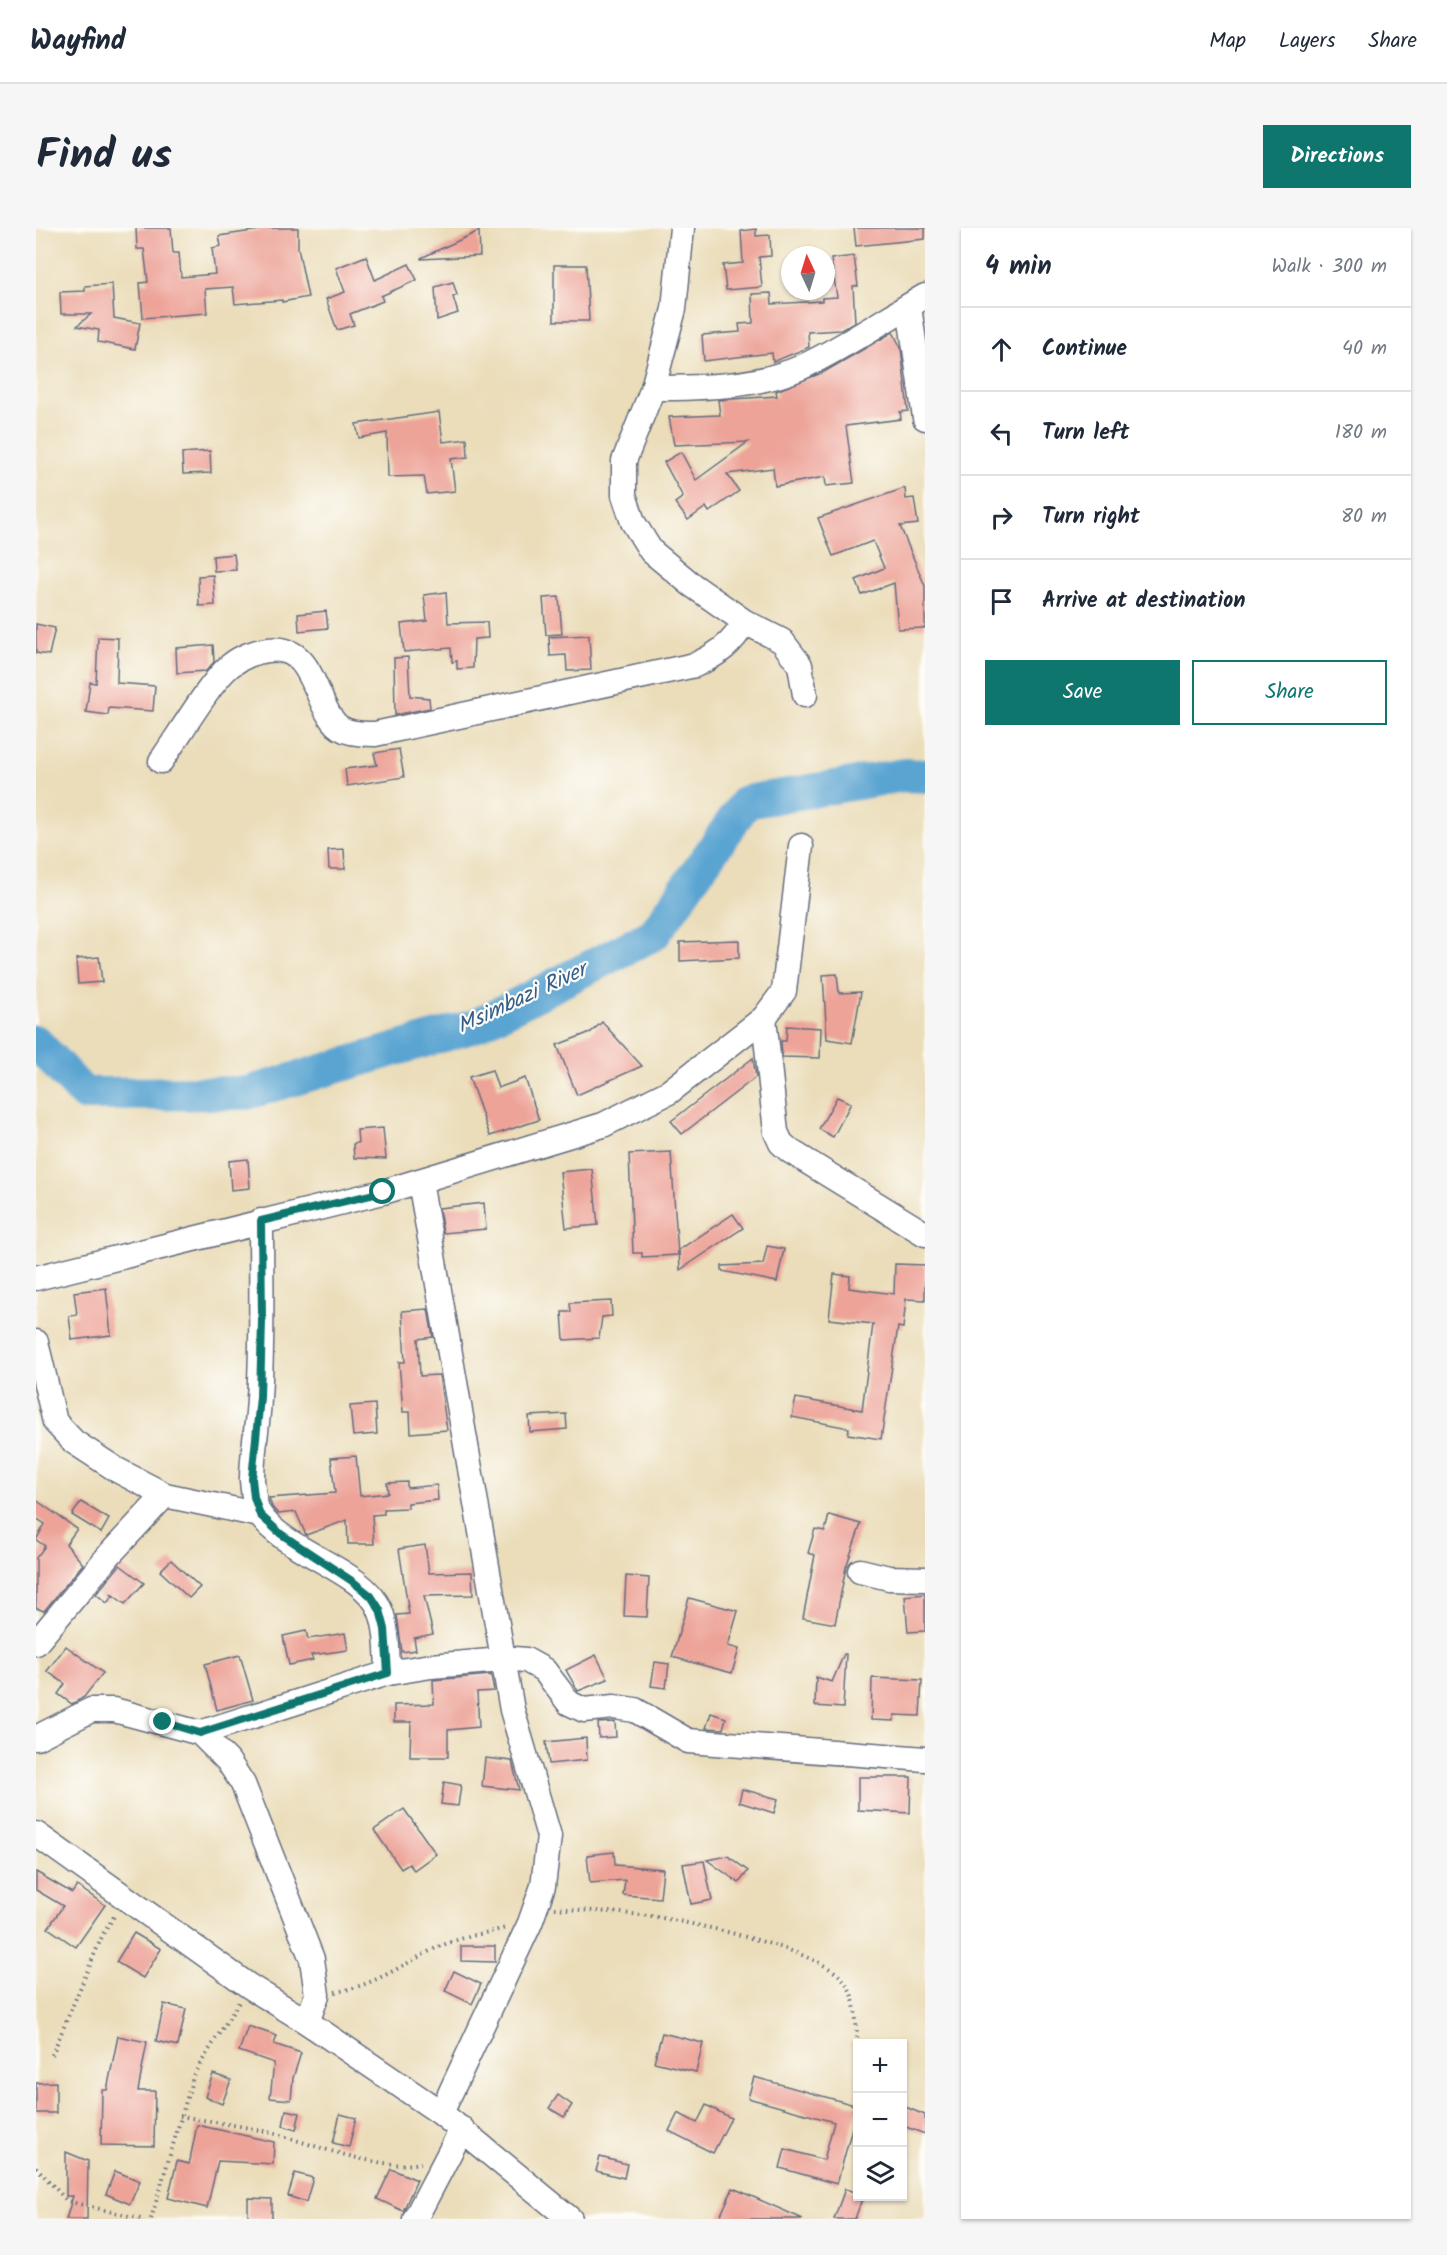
<!DOCTYPE html>
<meta charset="utf-8">
<style>
:root{--surface:#fff;--page:#f6f6f7;--text:#1f2937;--muted:#747a83;--line:#e0e1e3;--accent:#0f766e}
body{margin:0;font-family:Kalam,sans-serif;background:var(--page);color:var(--text)}
.controls{position:absolute;right:18px;bottom:18px;display:grid;overflow:hidden;border-radius:0px;box-shadow:0 2px 4px #0004}
.controls button{width:54px;height:54px;display:grid;place-items:center;padding:0;border:0;border-bottom:2px solid var(--line);background:var(--surface);color:var(--text);font:30px sans-serif}
.compass{position:absolute;left:745px;top:18px;width:54px;height:54px;border-radius:50%;background:var(--surface);box-shadow:0 2px 4px #0004;rotate:356deg}
.stop{position:absolute;width:18px;height:18px;margin:-14px;border:4px solid #0f766e;border-radius:50%;background:#fff}
.stop.end{background:#0f766e;border-color:#fff;box-shadow:0 2px 6px #0008}
.list{margin:0;padding:0;list-style:none}
h2{display:flex;justify-content:space-between;align-items:center;height:78px;margin:0;padding:0 24px;font-size:26px}
h2 small{font-size:20px;font-weight:400;color:var(--muted)}
.list li{display:grid;grid-template-columns:39px 1fr auto;gap:18px;align-items:center;box-sizing:border-box;height:84px;padding:0 24px;border-top:2px solid var(--line)}
.list b{display:block;font-size:22px;white-space:nowrap}
.list em{font-size:20px;font-style:normal;color:var(--muted)}
.actions{display:flex;gap:12px;padding:18px 24px}
.actions a{flex:1;padding:14px 0;border:2px solid var(--accent);border-radius:0px;text-align:center;font-size:21px;color:var(--accent)}
.actions .main{background:var(--accent);color:#fff}
.icon{flex:none;width:33px;height:33px;fill:none;stroke:currentColor;stroke-width:2;stroke-linecap:round;stroke-linejoin:round}
.map{position:relative;flex:none;width:889px;height:1991px;overflow:hidden;border-radius:0px}
header{display:flex;align-items:center;gap:36px;box-sizing:border-box;height:84px;padding:0 30px;background:var(--surface);border-bottom:2px solid var(--line)}
header strong{font-size:28px}
nav{display:flex;gap:33px;margin-inline-start:auto;font-size:21px}
.intro{display:flex;align-items:center;justify-content:space-between;box-sizing:border-box;height:144px;padding:0 36px}
h1{margin:0;font-size:42px}
.button{padding:15px 27px;border-radius:0px;background:var(--accent);color:#fff;font-size:21px;font-weight:700}
main{display:flex;gap:36px;padding:0 36px}
aside{flex:1;background:var(--surface);border-radius:0px;box-shadow:0 2px 4px #0004}
.map>svg:first-child{display:block}
</style>
<header>
<strong>Wayfind</strong>
<nav><a>Map</a><a>Layers</a><a>Share</a></nav>
</header>
<div class="intro"><h1>Find us</h1><a class="button">Directions</a></div>
<main>
<div class="map">
<svg width="889" height="1991" viewBox="0 0 889 1991">
<rect width="100%" height="100%" fill="#fdfcf7"/>
<filter id="ink" filterUnits="userSpaceOnUse"><feTurbulence type="fractalNoise" baseFrequency=".0167" numOctaves="2"/><feDisplacementMap in="SourceGraphic" scale="12" xChannelSelector="R" yChannelSelector="G"/><feConvolveMatrix kernelMatrix="1 2 1 2 8 2 1 2 1" color-interpolation-filters="sRGB"/></filter>
<filter id="wash" filterUnits="userSpaceOnUse"><feTurbulence type="fractalNoise" baseFrequency=".008" numOctaves="4" result="noise"/><feDisplacementMap in="SourceGraphic" scale="24" xChannelSelector="R" yChannelSelector="G"/><feGaussianBlur stdDeviation="1.35" result="paint"/><feColorMatrix in="noise" values="0 0 0 0 0 0 0 0 0 0 0 0 0 0 0 0 0 1.4 0 .05"/><feComposite in="paint" operator="in"/></filter>
<g filter="url(#wash)">
<rect width="100%" height="100%" fill="#ebddba"/>
<g fill="none" stroke-linecap="round" stroke-linejoin="round">
<path stroke="#5aa4d2" stroke-width="34" d="M0 814 48 866 211 865 439 798 618 706 710 574 868 547 889 548"/>
</g>
<g id="blocks">
<g fill="#eda398">
<path d="M100 0H135L137 25H143L145 49 179 46 176 20 185 18 183 8 224 2 223 0H262V20L272 69 246 74V72L199 76 197 59 169 61 171 85 107 90 104 55 112 54 108 21H101Z"/>
<path d="M818 0H889V11L820 18Z"/>
<path d="M720 1V8L734 7 735 28 723 29 726 59 690 62 687 37 707 35 705 3Z"/>
<path d="M443 3 444 28 385 31V30Z"/>
<path d="M330 28 339 52 373 36 381 52 345 68 347 73 314 86 318 97 301 102 290 71 309 64 300 40Z"/>
<path d="M818 28 822 58H817L819 94 805 102 772 104 773 119 737 134 736 125 668 133 666 107 704 104 703 96 717 95 716 66 735 65 736 76 786 73V70L801 69 795 31Z"/>
<path d="M518 37H550L553 93H518Z"/>
<path d="M417 54 421 67 417 69 422 85 401 92 399 59Z"/>
<path d="M76 56 78 90 104 95 99 121 62 114 63 102 41 98 55 86H25L24 64 49 63V58Z"/>
<path d="M857 104 865 120 872 183 864 184 865 191 810 198 818 255 790 258 789 249 739 258 737 240 691 246 703 263 673 284 670 279 652 292 639 275 647 269 628 234 645 224 660 252 712 214 638 217 633 189 684 187 682 172 741 168 740 163 788 144Z"/>
<path d="M403 184 407 214 431 211 432 229 415 231 419 263 391 266 388 248 352 249 351 205 323 210 320 196Z"/>
<path d="M174 223 175 245 147 246 146 225Z"/>
<path d="M869 260 870 271 878 270 882 296 864 298 889 358V400L862 401 858 355 826 367 820 352 848 340 837 313 797 328 782 290Z"/>
<path d="M198 326 200 342 178 343 177 328Z"/>
<path d="M177 347 179 377 163 378 162 348Z"/>
<path d="M410 364 412 395 451 394 452 410 438 411 437 440 421 441V433L416 434 415 420 368 424 365 396 391 393 388 367Z"/>
<path d="M523 369 526 406 510 407 507 370Z"/>
<path d="M290 383 292 400 263 403 262 386Z"/>
<path d="M0 396 19 400 13 427 0 425Z"/>
<path d="M553 407 555 442 531 443 530 427 514 428 513 409Z"/>
<path d="M62 409 82 410 81 455 119 458 117 483 73 480 72 487 50 484 54 454 60 455Z"/>
<path d="M177 417 178 434 170 443 141 445 140 420Z"/>
<path d="M372 429 374 468 393 470 394 480 359 487 358 430Z"/>
<path d="M363 521 368 549 311 558 309 541 341 537 338 525Z"/>
<path d="M308 621 309 641H293L292 622Z"/>
<path d="M703 712V730L644 733V714Z"/>
<path d="M63 729 66 754 42 756 40 731Z"/>
<path d="M801 746 803 765 825 764 816 815 791 811 787 747Z"/>
<path d="M566 794 606 838 541 867 521 817 555 804Z"/>
<path d="M751 798 785 800 784 830 746 829 745 813H750Z"/>
<path d="M717 830 720 849 646 906 635 893Z"/>
<path d="M456 842 462 860 489 850 503 892 454 908 433 849Z"/>
<path d="M801 869 815 875 797 909 783 901Z"/>
<path d="M347 900 350 931 318 930 317 916 322 915 321 902Z"/>
<path d="M635 924 642 1027 606 1029V1025H597L593 926Z"/>
<path d="M212 931 214 960 195 962 193 933Z"/>
<path d="M556 941 562 997 530 1000 524 944Z"/>
<path d="M448 975 450 1001 407 1005 403 980Z"/>
<path d="M697 986 707 1000 644 1042 643 1022Z"/>
<path d="M731 1018 748 1021 741 1054 686 1043V1038L727 1036Z"/>
<path d="M859 1036 889 1037V1072L870 1071 867 1100 862 1099 845 1211 812 1206 813 1200 756 1189 760 1170 826 1182 837 1096 793 1091 798 1046 814 1048 813 1060 858 1066Z"/>
<path d="M70 1060 75 1107 36 1112 33 1088 41 1087 38 1064Z"/>
<path d="M575 1073 576 1088 566 1089 563 1110 528 1112 526 1084H535L534 1075Z"/>
<path d="M392 1081 397 1109 382 1111 384 1148 403 1147 411 1202 375 1205 374 1184H367L363 1134H369L366 1083Z"/>
<path d="M339 1176 341 1206 317 1208 314 1178Z"/>
<path d="M530 1186 531 1201 494 1204 493 1188Z"/>
<path d="M320 1228 324 1268 352 1265 351 1255 371 1254V1260L401 1257 402 1272 372 1275V1280L348 1281V1286L336 1287 338 1316H312L311 1292 270 1307 260 1284 242 1286 236 1279 233 1270 299 1265 295 1230Z"/>
<path d="M0 1272 41 1301 30 1316 47 1336 8 1383 0 1380V1330L9 1318 0 1312 9 1296 0 1290Z"/>
<path d="M45 1274 73 1291 65 1305 36 1287Z"/>
<path d="M793 1287 825 1296 810 1339 799 1396 767 1390 779 1327 772 1325 779 1301 789 1303Z"/>
<path d="M389 1317 393 1345 436 1344 437 1367 388 1368 397 1406 378 1410 380 1422 366 1424 361 1387 373 1386 363 1321Z"/>
<path d="M135 1332 164 1359 153 1370 124 1343Z"/>
<path d="M84 1337 108 1355 89 1376 74 1365 77 1368 71 1375 60 1366Z"/>
<path d="M590 1348 613 1350 611 1389 588 1388Z"/>
<path d="M889 1366V1403L872 1404 869 1368Z"/>
<path d="M653 1370 702 1383 692 1418 703 1421 696 1445 636 1429Z"/>
<path d="M270 1403 272 1411 309 1405 312 1422 275 1427 277 1432 253 1437 247 1408Z"/>
<path d="M30 1418 67 1445 48 1469 36 1476 22 1466 29 1456 11 1443Z"/>
<path d="M808 1426H810L807 1480 779 1478 780 1449 796 1454Z"/>
<path d="M204 1427 217 1472 181 1482 169 1436Z"/>
<path d="M560 1427 572 1451 542 1463 530 1442Z"/>
<path d="M619 1434 633 1436 630 1460 615 1458Z"/>
<path d="M455 1447 458 1463 441 1464 443 1499 412 1502V1529H374L375 1494H358V1477L398 1476 397 1452Z"/>
<path d="M836 1450 886 1452 884 1488 858 1487V1493L835 1492Z"/>
<path d="M675 1485 690 1490 687 1501 670 1500Z"/>
<path d="M579 1494 580 1509 563 1510 562 1495Z"/>
<path d="M550 1510 551 1532 513 1536 510 1514Z"/>
<path d="M449 1530 476 1533 483 1562 446 1558Z"/>
<path d="M822 1549H875L874 1585 822 1582Z"/>
<path d="M408 1554 425 1557 422 1578 405 1576Z"/>
<path d="M706 1561 742 1571 738 1585 703 1574Z"/>
<path d="M368 1581 400 1626 378 1642 373 1636 365 1641 338 1602Z"/>
<path d="M578 1624 579 1637 627 1641 624 1670 587 1667 589 1652 554 1655 551 1627Z"/>
<path d="M692 1628 712 1643 703 1655 671 1632Z"/>
<path d="M668 1633 676 1672 655 1676 647 1636Z"/>
<path d="M0 1644 36 1665 41 1658 69 1677 40 1719 12 1700 27 1678 0 1662Z"/>
<path d="M98 1705 125 1721 107 1750 80 1734Z"/>
<path d="M425 1718H459V1734L425 1733Z"/>
<path d="M418 1743 445 1756 436 1776 409 1763Z"/>
<path d="M128 1776 150 1781 142 1818 120 1813Z"/>
<path d="M212 1798 241 1808 238 1816 265 1825 257 1850 255 1872 234 1870 238 1835 203 1823Z"/>
<path d="M626 1805 667 1815 660 1844 618 1834Z"/>
<path d="M82 1808 111 1814 102 1863H119L118 1918 65 1917 66 1862H71Z"/>
<path d="M177 1846 195 1852 186 1876 169 1869Z"/>
<path d="M718 1849 822 1878 801 1956 744 1940 749 1921 788 1932 798 1894 712 1870Z"/>
<path d="M20 1854V1885H0V1855Z"/>
<path d="M522 1867 536 1877 528 1889 513 1880Z"/>
<path d="M670 1877 695 1890 677 1925 633 1903 642 1885 661 1895Z"/>
<path d="M867 1878 889 1887V1906L867 1898Z"/>
<path d="M250 1882 264 1885 260 1902 247 1898Z"/>
<path d="M304 1886 320 1890 313 1919 297 1915Z"/>
<path d="M161 1897 238 1914 237 1936 182 1933 171 1980 132 1970 141 1933 153 1936Z"/>
<path d="M30 1924 52 1933 51 1991H30L37 1968H30Z"/>
<path d="M564 1929 591 1936 588 1950 560 1943Z"/>
<path d="M355 1941 381 1952 367 1983 341 1971Z"/>
<path d="M79 1943 104 1953 94 1976 70 1966Z"/>
<path d="M259 1945 277 1950 270 1974 252 1968Z"/>
<path d="M697 1960 767 1991H683Z"/>
<path d="M809 1961 822 1965V1968H827L819 1991H798Z"/>
<path d="M212 1970 236 1971V1991H212Z"/>
</g>
</g>
</g>
<g filter="url(#ink)">
<use href="#blocks" fill-opacity="0" stroke="#646c7e" stroke-width="1.5"/>
<g fill="none" stroke-linecap="round" stroke-linejoin="round">
<g stroke="#646c7e" stroke-width="27">
<g id="minor">
<path d="M646 0 638 81 617 160 588 233V267L597 294 615 323 656 357 709 394 746 413 764 437 769 467"/>
<path d="M873 79 889 190"/>
<path d="M617 160C665 160 721 159 766 139 809 119 848 92 889 68"/>
<path d="M125 533C141 511 175 452 195 437 205 429 220 423 232 422 276 416 277 467 297 493 306 506 325 506 339 506L659 437C683 426 696 416 709 394"/>
<path d="M728 790 740 904 745 915 754 923 889 1006"/>
<path d="M384 953 476 1482 513 1608 507 1658 494 1695 405 1885"/>
<path d="M225 993C225 1052 227 1111 223 1170 222 1197 216 1225 216 1252 217 1262 218 1278 224 1287 249 1324 328 1342 344 1382 352 1401 351 1425 352 1445"/>
<path d="M0 1050 347 964 567 897 633 864 728 790 748 763 765 618"/>
<path d="M0 1114 19 1194 38 1214 81 1242 129 1267 224 1287"/>
<path d="M824 1343 853 1350 889 1351"/>
<path d="M0 1415 74 1326 129 1267"/>
<path d="M164 1505 352 1445 395 1438 478 1431 490 1432 508 1442 533 1475 548 1482 578 1479 599 1482 652 1513 889 1531"/>
<path d="M0 1510 55 1482H78L164 1505 192 1533 207 1556 276 1731 281 1767 271 1794"/>
<path d="M0 1606 213 1758 271 1794 405 1885 534 1991"/>
<path d="M379 1991 426 1901"/>
</g>
</g>
<g stroke="#646c7e" stroke-width="4" stroke-dasharray="1.5 4.5" stroke-linecap="butt">
<path d="M519 1680C552 1683 587 1684 620 1689 661 1696 787 1722 809 1754 822 1772 819 1796 822 1816"/>
<path d="M299 1764C337 1758 364 1738 398 1721 420 1710 446 1706 470 1700"/>
<path d="M16 1827 67 1706 79 1687"/>
<path d="M144 1888C176 1894 211 1898 243 1907 281 1918 347 1943 385 1935"/>
<path d="M0 1939 31 1973 105 1991"/>
<path d="M115 1991 158 1846 203 1774"/>
</g>
<use href="#minor" stroke="#fff" stroke-width="24"/>
</g>
</g>
<g fill="none" stroke-linecap="round" stroke-linejoin="round" filter="url(#ink)">
<path stroke="#0f766e" stroke-width="8" d="M127 1494 164 1505 352 1445 349 1401 344 1382 335 1368 316 1353 245 1306 224 1287 218 1269 216 1251 224 1169 226 1093 225 993 347 964"/>
</g>
<g text-anchor="middle" dominant-baseline="central" stroke-width="4.5" stroke-linejoin="round" paint-order="stroke">
<g font-size="22" font-style="italic" fill="#345e8c" stroke="#fdfcf7">
<text transform="translate(486 771) rotate(-25)">Msimbazi River</text>
</g>
</g>
</svg>
<div class="controls">
<button>+</button>
<button>−</button>
<button><svg class="icon" aria-label="layers" viewBox="0 0 24 24"><path d="M12 4l9 5-9 5-9-5zM3 14l9 5 9-5"/></svg></button>
</div>
<svg class="compass" viewBox="-18 -18 36 36"><path d="M0-13l5 13h-10z" fill="#e53935"/><path d="M0 13l5-13h-10z" fill="#747a83"/></svg>
<div class="stop" style="left:347px;top:964px"></div>
<div class="stop end" style="left:127px;top:1494px"></div>
</div>
<aside>
<h2>4 min<small>Walk · 300 m</small></h2>
<ul class="list">
<li><svg class="icon" aria-label="ahead" viewBox="0 0 24 24"><path d="M12 20V5M6 11l6-6 6 6"/></svg><div><b>Continue</b></div><em>40 m</em></li>
<li><svg class="icon" aria-label="left" viewBox="0 0 24 24"><path d="M17 20v-9H6M10 6l-5 5 5 5"/></svg><div><b>Turn left</b></div><em>180 m</em></li>
<li><svg class="icon" aria-label="right" viewBox="0 0 24 24"><path d="M7 20v-9h11M14 6l5 5-5 5"/></svg><div><b>Turn right</b></div><em>80 m</em></li>
<li><svg class="icon" aria-label="arrive" viewBox="0 0 24 24"><path d="M6 21V4h12l-3 4 3 4H6"/></svg><div><b>Arrive at destination</b></div></li>
</ul>
<div class="actions"><a class="main">Save</a><a>Share</a></div>
</aside>
</main>
